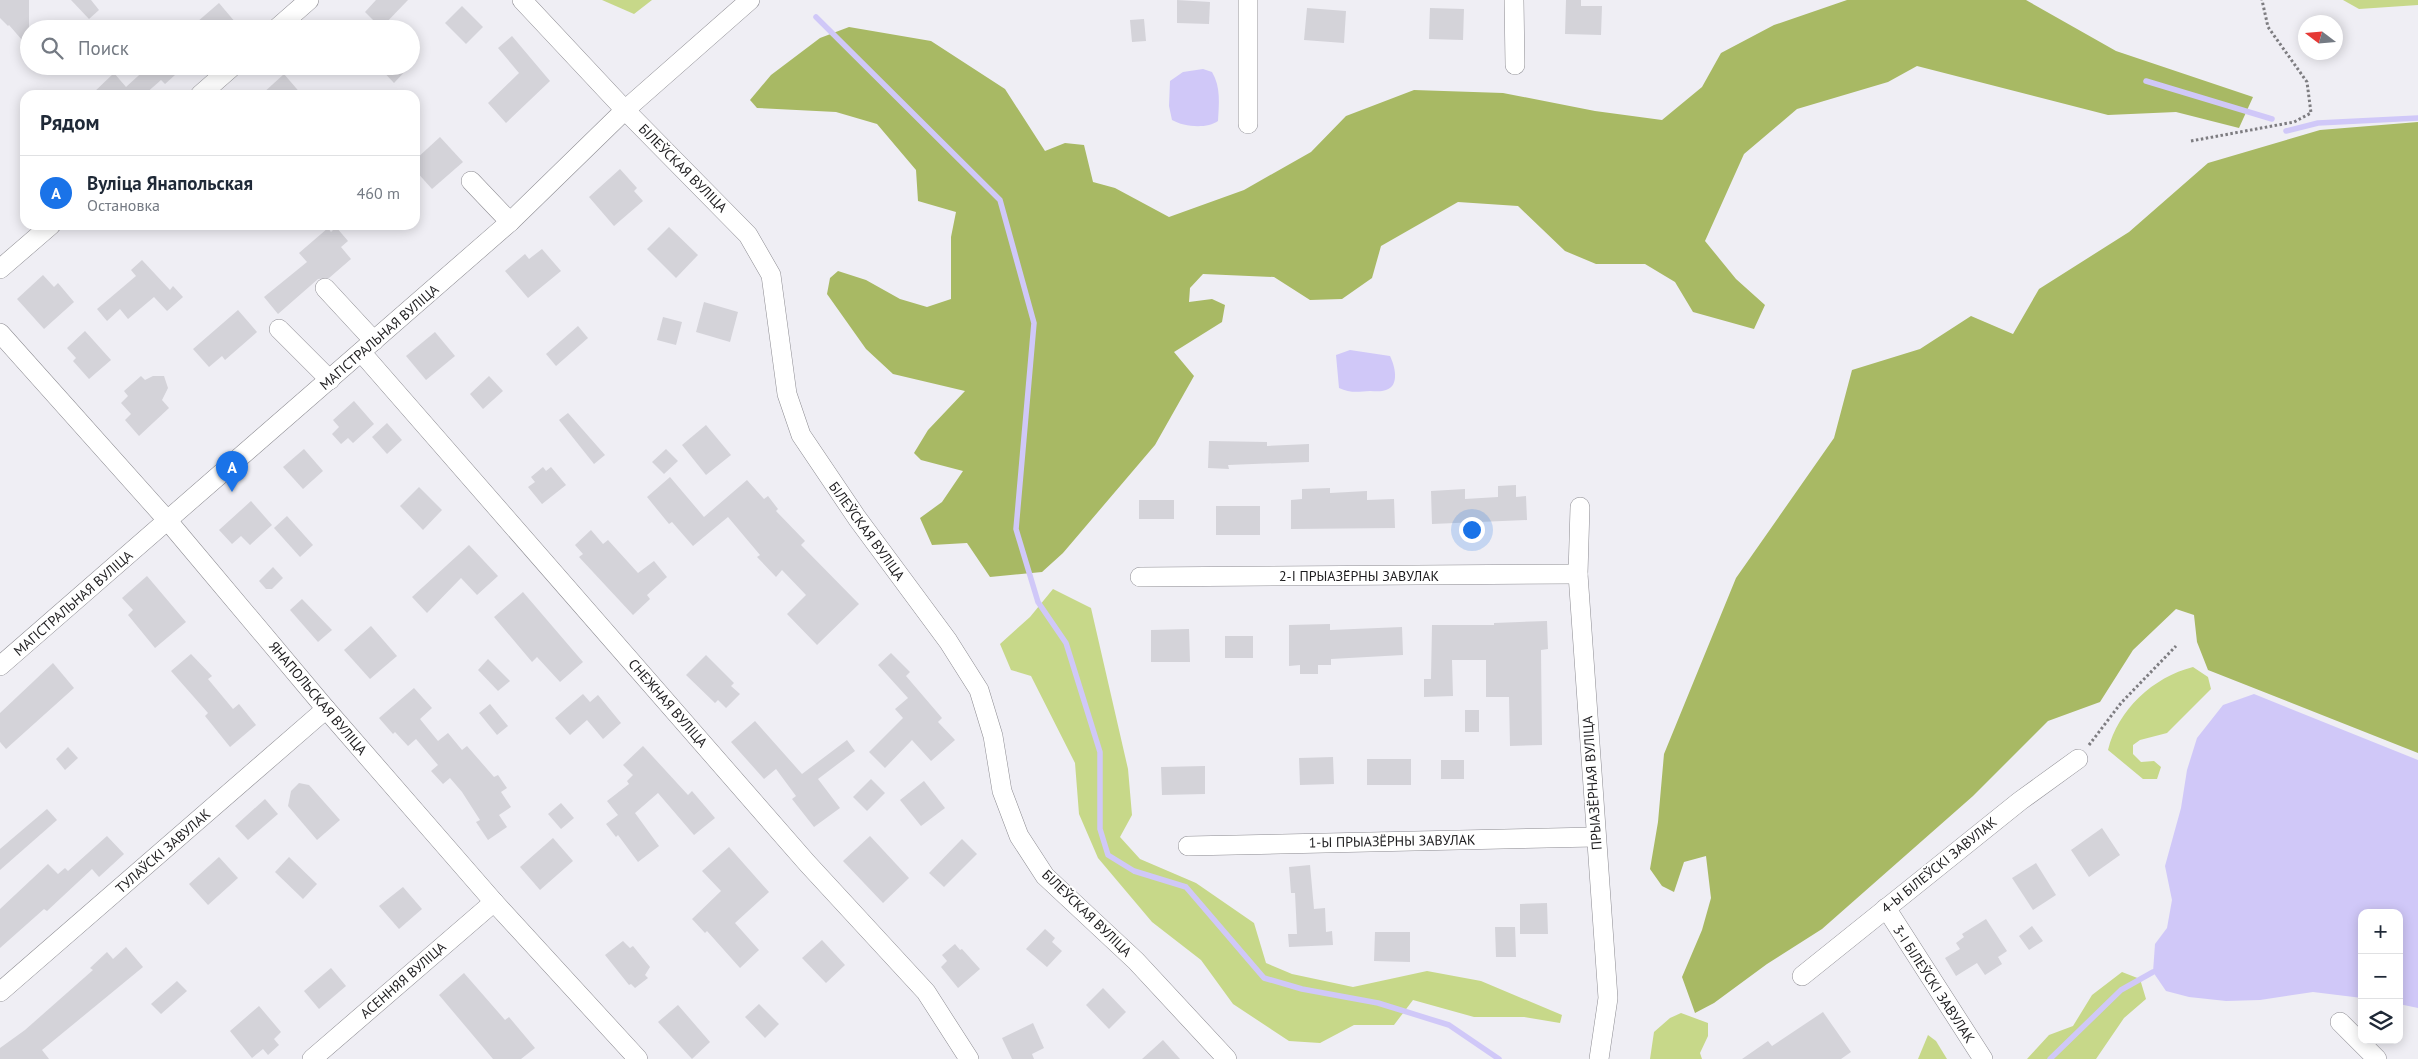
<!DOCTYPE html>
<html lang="ru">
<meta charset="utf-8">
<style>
:root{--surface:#fff;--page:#f2f2f3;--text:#1f2937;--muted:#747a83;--line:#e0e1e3;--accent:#1a73e8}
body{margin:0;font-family:"PT Sans",sans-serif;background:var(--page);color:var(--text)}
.controls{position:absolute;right:15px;bottom:15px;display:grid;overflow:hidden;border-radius:10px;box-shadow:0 2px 12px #0003}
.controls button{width:45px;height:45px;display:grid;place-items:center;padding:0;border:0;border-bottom:1px solid var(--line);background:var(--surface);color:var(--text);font:25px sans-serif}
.compass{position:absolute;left:2298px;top:15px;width:45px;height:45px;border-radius:50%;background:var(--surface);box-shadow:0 2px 12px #0003;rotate:286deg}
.you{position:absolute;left:1471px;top:529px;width:18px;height:18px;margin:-12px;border:4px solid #fff;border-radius:50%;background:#1a73e8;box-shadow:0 0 0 8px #1a73e833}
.badge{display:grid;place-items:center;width:32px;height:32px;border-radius:50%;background:var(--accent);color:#fff;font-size:16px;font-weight:700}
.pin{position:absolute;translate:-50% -41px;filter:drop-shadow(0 1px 2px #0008)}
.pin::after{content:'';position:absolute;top:26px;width:18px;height:15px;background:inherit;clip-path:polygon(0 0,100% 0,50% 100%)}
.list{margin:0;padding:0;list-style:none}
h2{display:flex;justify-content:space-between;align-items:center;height:65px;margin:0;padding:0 20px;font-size:21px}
h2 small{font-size:16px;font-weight:400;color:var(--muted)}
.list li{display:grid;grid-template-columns:32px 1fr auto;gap:15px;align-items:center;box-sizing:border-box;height:75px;padding:0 20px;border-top:1px solid var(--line)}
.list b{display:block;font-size:19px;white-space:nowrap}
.list p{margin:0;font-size:16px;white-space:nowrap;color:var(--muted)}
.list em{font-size:16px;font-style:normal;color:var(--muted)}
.icon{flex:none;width:28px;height:28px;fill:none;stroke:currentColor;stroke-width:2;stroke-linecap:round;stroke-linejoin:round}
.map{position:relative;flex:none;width:2418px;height:1059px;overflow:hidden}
.search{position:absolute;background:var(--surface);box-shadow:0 2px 12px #0003;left:20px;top:20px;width:400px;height:55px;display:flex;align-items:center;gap:12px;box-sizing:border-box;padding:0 18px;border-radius:28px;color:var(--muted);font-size:19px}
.panel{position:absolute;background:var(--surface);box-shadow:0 2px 12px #0003;left:20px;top:90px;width:400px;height:140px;border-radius:15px}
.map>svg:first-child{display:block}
</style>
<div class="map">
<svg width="2418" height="1059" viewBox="0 0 2418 1059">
<rect width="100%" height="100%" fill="#efeef4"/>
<g fill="#c7d889">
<path d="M602 0H652L634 14Z"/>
<path d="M2343 0H2418V5L2359 9Z"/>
<path d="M1053 589 1091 608 1128 769 1132 815 1120 837 1140 859 1196 883 1254 923 1266 963 1292 974 1353 987 1427 971 1481 981 1562 1015 1560 1023 1524 1017H1474L1413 1000 1394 1025H1354L1320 1043 1289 1041 1233 1004 1201 960 1152 922 1098 858 1079 814 1075 763 1031 676 1011 670 1000 644 1030 617Z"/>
<path d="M2193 667 2208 677 2211 689 2167 733 2140 740 2133 745V754L2141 762 2154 761 2161 767 2157 779H2143L2108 750C2118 710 2153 677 2193 667Z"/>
<path d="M2122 972 2140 979 2146 999 2124 1018 2096 1059H2027L2049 1035 2073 1026 2092 995Z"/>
<path d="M1681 1013 1708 1023V1036L1700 1053 1702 1059H1650L1654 1032 1670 1018Z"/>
<path d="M1928 1035 1936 1041 1947 1059H1918Z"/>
</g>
<g fill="#a8b964">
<path d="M1847 0H2026L2116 51 2253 97 2239 128 2176 112 2108 115 1917 66 1888 82 1797 109 1744 154 1705 241 1736 279 1765 305 1754 329 1693 312 1675 282 1645 264H1596L1565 251 1518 206 1458 202 1381 246 1372 278 1342 299 1310 300 1274 277 1203 274 1190 288 1189 302 1212 299 1225 305 1222 322 1174 352 1194 376 1155 445 1063 553 1042 572 990 577 967 543 932 545 920 518 942 502 963 471 921 460 914 453 928 430 965 391 893 374 866 349 827 294 830 278 838 271 866 280 900 299 927 307 951 299V237L956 212 918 201 916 170 877 124 836 112 757 108 750 100 771 75 820 38 849 27 931 41 1005 89 1045 151 1065 143 1084 145 1093 182 1115 188 1169 217 1244 190 1311 152 1346 116 1414 90 1503 93 1595 111 1662 120 1702 87 1721 53 1774 25Z"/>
<path d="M2418 122V753L2208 670 2197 642 2194 615 2176 609 2133 650 2100 702 2048 721 1973 796 1822 929 1767 964 1714 1003 1695 1013 1682 977 1702 930 1711 898 1706 856 1684 862 1674 892 1662 886 1650 869 1658 822 1664 754 1736 578 1834 438 1852 370 1920 349 1971 316 2013 334 2039 289 2129 232 2208 163 2320 130Z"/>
</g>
<g fill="#d0c8f8">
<path d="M1203 69 1212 72C1221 87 1219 104 1218 121 1207 129 1184 127 1172 120L1169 106 1170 81 1183 72Z"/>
<path d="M1350 350 1390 356C1395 366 1400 386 1386 390 1381 392 1375 391 1370 391 1358 392 1349 393 1339 388L1336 355Z"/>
<path d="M2254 694 2418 760V1008L2399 1004V913H2362V998L2313 992 2260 1000 2226 1001 2189 997 2166 991 2153 972 2155 944 2167 928 2172 900 2165 866 2181 808 2187 770 2197 738 2223 705Z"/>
</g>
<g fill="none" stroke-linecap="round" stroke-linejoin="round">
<g stroke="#d0c8f8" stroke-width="5.5">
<path d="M816 17 1000 200 1034 323 1016 529 1038 602 1066 643 1100 752V829L1108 855 1134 871 1186 887 1264 978 1302 989 1378 1003 1449 1025 1499 1059"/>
<path d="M2146 81 2272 119"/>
<path d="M2286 131 2318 123 2418 118"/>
<path d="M2050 1059 2121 990 2153 972"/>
</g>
</g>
<g fill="#d4d3d9">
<path d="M0 0H29V48L9 25 8 26 0 18Z"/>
<path d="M71 0H91L99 10 89 19Z"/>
<path d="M376 0H408L381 28 365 12Z"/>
<path d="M1177 0 1210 2 1209 24 1177 23Z"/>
<path d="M1566 0H1581V6H1602L1601 35 1565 34Z"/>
<path d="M219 3 241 29H189Z"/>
<path d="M462 6 483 27 466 44 445 23Z"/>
<path d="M1307 8 1346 11 1344 43 1304 40Z"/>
<path d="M1430 8 1464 9 1463 40 1429 39Z"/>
<path d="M1144 19 1146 41 1132 42 1130 20Z"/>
<path d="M512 36 550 81 506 123 488 103 519 73 498 48Z"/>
<path d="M149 66H185L165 84 161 80 144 95H91L114 73 126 87Z"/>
<path d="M378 66H410L394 83Z"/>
<path d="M284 74 302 95H261Z"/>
<path d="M440 137 463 162 432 189 415 170V160Z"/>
<path d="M620 169 637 188 634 191 643 201 614 226 589 197Z"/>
<path d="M336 227 348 241 341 247 351 259 329 278 318 279 278 314 264 297 307 262 299 253 328 228 331 232Z"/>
<path d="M669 227 698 255 676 278 647 249Z"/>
<path d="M542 249 561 271 528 298 505 271 525 254 529 259Z"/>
<path d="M142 260 170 290 173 286 183 297 167 311 154 297 128 319 120 309 107 321 97 309 136 276 131 270Z"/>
<path d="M43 275 54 287 58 283 74 302 44 329 17 299Z"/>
<path d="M704 302 738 312 730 342 696 332Z"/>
<path d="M238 310 257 332 225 360 222 356 209 367 193 349Z"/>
<path d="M663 317 682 322 676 345 657 340Z"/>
<path d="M578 326 588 338 556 366 546 354Z"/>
<path d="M85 331 111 360 89 379 73 361 76 358 67 348Z"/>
<path d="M435 332 455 356 426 380 406 356Z"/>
<path d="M141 376 145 380 153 376H164L168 388 162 400 169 408 139 436 125 420 131 414 121 403 128 396 124 391Z"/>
<path d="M489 376 503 391 483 409 470 394Z"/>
<path d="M354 401 374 424 353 443 348 438 341 444 332 434 339 427 333 420Z"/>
<path d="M568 413 605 455 594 464 559 420Z"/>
<path d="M387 423 402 440 387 454 372 437Z"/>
<path d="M706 425 731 455 706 475 682 445Z"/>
<path d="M1209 441 1267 442V446L1309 444V462L1228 465 1229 469 1208 468Z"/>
<path d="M304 449 323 471 303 489 283 467Z"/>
<path d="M666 449 678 461 664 474 652 462Z"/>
<path d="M543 467 546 471 551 467 566 485 542 504 528 487 535 482 531 477Z"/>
<path d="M670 477 704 517 747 480 764 499 768 496 778 509 776 511 805 541 801 545 859 604 817 645 787 614 806 595 782 570 776 577 757 557 760 555 728 517 693 546 672 522 669 524 647 497Z"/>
<path d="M1516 485V497L1526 496 1527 520 1432 524 1431 491 1465 489V499L1498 497V486Z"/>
<path d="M419 487 442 510 423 530 400 506Z"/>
<path d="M1330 488V493L1367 491V500L1394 499 1395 528 1291 529V500L1302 499V489Z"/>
<rect x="1139" y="500" width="35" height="19"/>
<path d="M251 501 272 525 250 545 241 536 232 544 219 530Z"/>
<rect x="1216" y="506" width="44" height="29"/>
<path d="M287 516 313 545 300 557 274 528Z"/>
<path d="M591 530 603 544 608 540 638 573 654 561 667 577 647 595 650 599 633 615 579 557 583 554 575 545Z"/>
<path d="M469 545 498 576 477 595 461 578 427 613 412 597Z"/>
<path d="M273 567 283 578 272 589H266L259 581Z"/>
<path d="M147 576 186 622 155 648 128 615 133 610 122 598Z"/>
<path d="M523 592 583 662 560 682 537 657 532 662 494 617Z"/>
<path d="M302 599 332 630 318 642 290 610Z"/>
<path d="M1547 621 1548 649 1541 650 1542 745 1510 746 1509 697H1486V660H1452L1453 696 1424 697V679H1431L1432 625H1494V623Z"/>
<path d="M1330 624V630L1402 627 1403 655 1331 659V665H1318V674H1300V665L1289 666V625Z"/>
<path d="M371 626 397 656 370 679 344 650Z"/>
<path d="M1189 629 1190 662H1151V630Z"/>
<rect x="1225" y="636" width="28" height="22"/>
<path d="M891 653 910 672 906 676 942 718 938 722 955 740 931 761 912 740 885 768 869 752 903 718 895 709 908 698 878 665Z"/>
<path d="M191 654 212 676 208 679 233 709 239 704 256 725 230 747 205 716 208 713 171 671Z"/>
<path d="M706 655 734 683 731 686 740 694 726 708 718 700 715 703 686 675Z"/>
<path d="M488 659 510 681 498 691 478 670Z"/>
<path d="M53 663 74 688 6 749 0 742V713Z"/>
<path d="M414 688 432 708 420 719 438 741 448 733 462 750 467 746 494 777 498 775 507 788 501 792 511 807 499 815 507 827 488 840 476 822 480 820 462 792 450 778 443 784 431 771 438 765 416 739 408 746 395 732 393 734 379 718Z"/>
<path d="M583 694 590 702 598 695 621 723 603 739 587 720 570 735 555 718Z"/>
<path d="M490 704 508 726 497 735 479 713Z"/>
<rect x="1465" y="710" width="14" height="22"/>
<path d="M755 721 802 774 847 740 855 751 818 779 840 808 814 827 792 799 796 796 776 769 764 779 731 742Z"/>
<path d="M643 746 688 795 692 791 715 818 694 835 658 793 635 813 659 846 638 862 618 835 616 837 606 824 618 815 607 801 629 784 627 781 633 775 623 765Z"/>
<path d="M68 747 78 758 65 770 56 759Z"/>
<path d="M1333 757 1334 784 1300 785 1299 758Z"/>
<rect x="1367" y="759" width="44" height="26"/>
<rect x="1441" y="760" width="23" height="19"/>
<path d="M1205 766V794L1162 795 1161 767Z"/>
<path d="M871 779 885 793 867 811 853 797Z"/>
<path d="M924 781 945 808 921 826 900 800Z"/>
<path d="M299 783 309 785 340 820 317 840 288 806 291 791Z"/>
<path d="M265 799 278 814 248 840 235 826Z"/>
<path d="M561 803 574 818 561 829 548 814Z"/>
<path d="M47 809 57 820 0 870V849Z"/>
<path d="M2102 828 2120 855 2089 877 2071 850Z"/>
<path d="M107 836 124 854 99 877 92 869 47 911 44 909 0 948V909L48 864 58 874 65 868 68 871Z"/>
<path d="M870 836 909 878 883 903 843 861Z"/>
<path d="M553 838 573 861 540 890 520 867Z"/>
<path d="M962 839 977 854 944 887 929 873Z"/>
<path d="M729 847 769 892 735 923 759 950 740 968 707 931 705 933 692 919 721 891 702 871Z"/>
<path d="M219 857 238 878 208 905 189 884Z"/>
<path d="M289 857 317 884 303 899 275 872Z"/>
<path d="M2036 863 2056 895 2033 910 2012 878Z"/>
<path d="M1310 865 1314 909 1325 908 1326 932 1332 931 1333 945 1289 947 1288 934H1297L1295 893H1291L1289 867Z"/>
<path d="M403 887 422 909 399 929 379 906Z"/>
<path d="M1547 903 1548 934H1520V904Z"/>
<path d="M1986 919 2007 951 1998 957 2002 964 1985 975 1977 963 1956 976 1945 958 1960 949 1956 943 1964 937 1962 934Z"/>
<path d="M2032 926 2043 941 2029 950 2019 936Z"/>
<path d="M1495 927H1515L1516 957H1496Z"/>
<path d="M1045 929 1055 938 1052 942 1062 951 1047 967 1026 949Z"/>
<path d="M1375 932H1410V962L1374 961Z"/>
<path d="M822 940 845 965 826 983 802 958Z"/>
<path d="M623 941 630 948 633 946 650 967 645 975 648 978 635 988 631 984 629 985 605 955Z"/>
<path d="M955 944 960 950 962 949 980 969 958 988 941 967 947 961 942 955Z"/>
<path d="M126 947 143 967 42 1050 49 1059H0V1048L25 1030 93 970 90 968 107 952 113 959Z"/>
<path d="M331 968 346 986 319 1009 304 991Z"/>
<path d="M464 973 505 1020 509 1017 535 1048 521 1059H493L439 995Z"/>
<path d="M177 981 187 991 161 1014 151 1004Z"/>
<path d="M1103 988 1126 1012 1109 1029 1086 1005Z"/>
<path d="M759 1004 779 1024 765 1038 745 1017Z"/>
<path d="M678 1005 710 1042 692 1059 658 1022Z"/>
<path d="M259 1006 281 1032 274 1039 279 1045 268 1055 263 1049 252 1058 230 1031Z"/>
<path d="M1823 1012 1851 1052 1841 1059H1742L1768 1041 1772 1046Z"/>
<path d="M1033 1023 1044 1048 1032 1054 1034 1059H1012L1002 1038Z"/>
<path d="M1163 1040 1180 1059H1142Z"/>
</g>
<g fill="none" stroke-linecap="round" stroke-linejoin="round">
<g stroke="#8c8b91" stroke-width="20">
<g id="minor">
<path d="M522 0 625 110 748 235 771 275 787 394 801 435 857 518 948 641 979 690 993 736 1002 791 1019 836 1045 876 1136 961 1227 1059"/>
<path d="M1514 0 1515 65"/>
<path d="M276 29 309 0"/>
<path d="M200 95 233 66"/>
<path d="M1248 124V0"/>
<path d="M471 181 510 222"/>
<path d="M0 269 51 225"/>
<path d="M325 288 374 341"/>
<path d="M279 329 330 380"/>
<path d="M0 333 168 521 326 709 494 902 638 1059"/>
<path d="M361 352 807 863 926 992 969 1059"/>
<path d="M1580 507 1578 574 1608 998 1599 1059"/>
<path d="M1140 577 1578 574"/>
<path d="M0 666 510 222 625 110 750 0"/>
<path d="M1188 846 1595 837"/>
<path d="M1886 908 1983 1059"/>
<path d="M1802 976 2020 801 2078 759"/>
<path d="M0 992 326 709"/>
<path d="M2340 1022 2377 1059"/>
<path d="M312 1059 494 902"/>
</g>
</g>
<g stroke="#7d7c80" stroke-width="3" stroke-dasharray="2.5 2.5" stroke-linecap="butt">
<path d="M2191 141 2294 122 2311 113 2307 82 2268 27 2262 0"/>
<path d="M2089 745 2121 703 2176 646"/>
</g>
<use href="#minor" stroke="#fff" stroke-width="19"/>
</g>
<g text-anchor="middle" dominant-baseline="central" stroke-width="4" stroke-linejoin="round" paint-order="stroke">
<g font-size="14" fill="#1d1c1e" stroke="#fff">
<text transform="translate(683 168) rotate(45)">БІЛЕЎСКАЯ ВУЛІЦА</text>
<text transform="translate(379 337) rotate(-41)">МАГІСТРАЛЬНАЯ ВУЛІЦА</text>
<text transform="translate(867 531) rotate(54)">БІЛЕЎСКАЯ ВУЛІЦА</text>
<text x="1359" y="576">2-І ПРЫАЗЁРНЫ ЗАВУЛАК</text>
<text transform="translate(73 603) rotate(-41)">МАГІСТРАЛЬНАЯ ВУЛІЦА</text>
<text transform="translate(318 698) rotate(50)">ЯНАПОЛЬСКАЯ ВУЛІЦА</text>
<text transform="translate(668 703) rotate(49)">СНЕЖНАЯ ВУЛІЦА</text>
<text transform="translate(1592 783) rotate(-94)">ПРЫАЗЁРНАЯ ВУЛІЦА</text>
<text transform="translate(1392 841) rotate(-1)">1-Ы ПРЫАЗЁРНЫ ЗАВУЛАК</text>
<text transform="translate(163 851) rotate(-41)">ТУЛАЎСКІ ЗАВУЛАК</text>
<text transform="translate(1939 865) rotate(-39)">4-Ы БІЛЕЎСКІ ЗАВУЛАК</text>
<text transform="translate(1087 913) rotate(44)">БІЛЕЎСКАЯ ВУЛІЦА</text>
<text transform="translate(403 980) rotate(-41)">АСЕННЯЯ ВУЛІЦА</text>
<text transform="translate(1934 984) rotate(57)">3-І БІЛЕЎСКІ ЗАВУЛАК</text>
</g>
</g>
</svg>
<div class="controls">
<button>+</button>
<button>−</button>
<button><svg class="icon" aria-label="layers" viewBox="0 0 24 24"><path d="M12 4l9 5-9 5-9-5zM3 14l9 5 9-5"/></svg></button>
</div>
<svg class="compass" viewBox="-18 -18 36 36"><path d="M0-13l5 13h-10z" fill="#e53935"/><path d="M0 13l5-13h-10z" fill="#747a83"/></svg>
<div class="you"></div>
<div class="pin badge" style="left:232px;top:492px">A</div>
<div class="search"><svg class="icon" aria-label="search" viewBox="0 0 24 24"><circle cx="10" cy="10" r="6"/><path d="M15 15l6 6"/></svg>Поиск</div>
<section class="panel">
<h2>Рядом<small></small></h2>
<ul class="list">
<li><span class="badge">A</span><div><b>Вуліца Янапольская</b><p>Остановка</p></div><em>460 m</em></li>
</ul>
</section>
</div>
